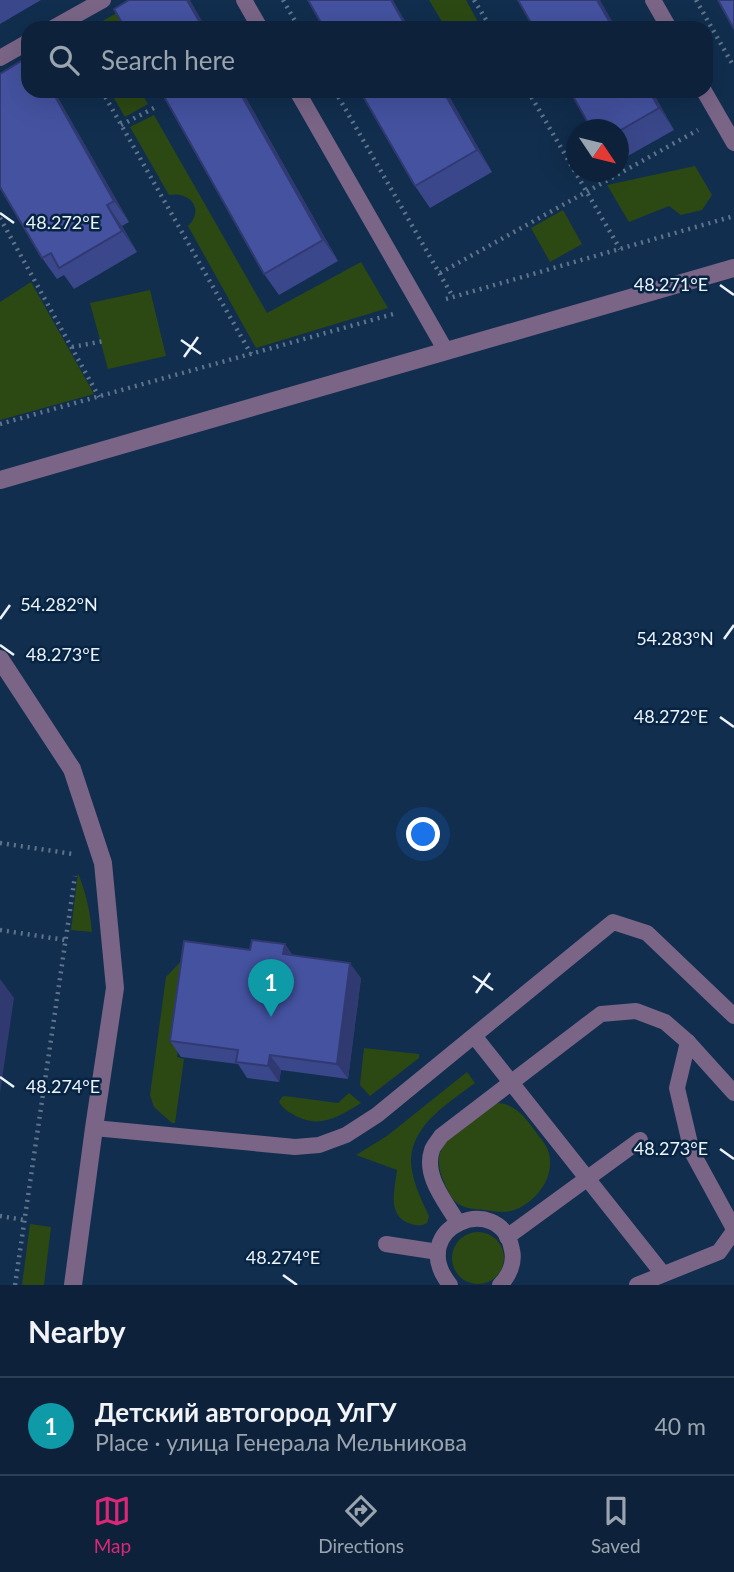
<!DOCTYPE html>
<meta charset="utf-8">
<style>
:root{--surface:#0d223a;--page:#162a42;--text:#f1f3f6;--muted:#9aa4af;--line:#2d3f54;--accent:#db2777}
body{margin:0;font-family:Lato,sans-serif;background:var(--page);color:var(--text)}
.compass{position:absolute;left:566px;top:119px;width:63px;height:63px;border-radius:50%;background:var(--surface);box-shadow:0 7px 28px #0002;rotate:125deg}
.you{position:absolute;left:424px;top:835px;width:24px;height:24px;margin:-18px;border:5px solid #fff;border-radius:50%;background:#1a73e8;box-shadow:0 0 0 10px #1a73e833}
.badge{display:grid;place-items:center;width:46px;height:46px;border-radius:50%;background:var(--accent);color:#fff;font-size:23px;font-weight:700}
.pin{position:absolute;translate:-50% -58px;filter:drop-shadow(0 2px 4px #0008)}
.pin::after{content:'';position:absolute;top:37px;width:24px;height:21px;background:inherit;clip-path:polygon(0 0,100% 0,50% 100%)}
.list{margin:0;padding:0;list-style:none}
h2{display:flex;justify-content:space-between;align-items:center;height:91px;margin:0;padding:0 28px;font-size:30px}
h2 small{font-size:23px;font-weight:400;color:var(--muted)}
.list li{display:grid;grid-template-columns:46px 1fr auto;gap:21px;align-items:center;box-sizing:border-box;height:98px;padding:0 28px;border-top:2px solid var(--line)}
.list b{display:block;font-size:26px;white-space:nowrap}
.list p{margin:0;font-size:23px;white-space:nowrap;color:var(--muted)}
.list em{font-size:23px;font-style:normal;color:var(--muted)}
.icon{flex:none;width:38px;height:38px;fill:none;stroke:currentColor;stroke-width:2;stroke-linecap:round;stroke-linejoin:round}
.map{position:relative;flex:none;width:734px;height:1285px;overflow:hidden}
.search{position:absolute;background:var(--surface);box-shadow:0 7px 28px #0002;left:21px;right:21px;top:21px;height:77px;display:flex;align-items:center;gap:18px;box-sizing:border-box;padding:0 24px;border-radius:21px;color:var(--muted);font-size:26px}
.sheet{height:189px;background:var(--surface)}
nav{display:flex;justify-content:space-around;align-items:center;box-sizing:border-box;height:98px;border-top:2px solid var(--line);background:var(--surface);font-size:19px;color:var(--muted)}
nav a{display:grid;justify-items:center;gap:4px}
nav .on{color:var(--accent)}
.map>svg:first-child{display:block}
</style>
<div class="map">
<svg width="734" height="1285" viewBox="0 0 734 1285">
<rect width="100%" height="100%" fill="#112e4e"/>
<g fill="#2c4913">
<path d="M140 0H161L111 28H90Z"/>
<path d="M429 0H466L478 22 467 28 444 25Z"/>
<path d="M110 91H140L148 104 125 117Z"/>
<path d="M154 115 267 313 361 262 388 308 256 348 188 226C205 209 190 191 169 195L130 127Z"/>
<path d="M695 166 712 195 702 210 681 215 669 206 629 222 607 185Z"/>
<path d="M563 210 582 244 550 262 531 228Z"/>
<path d="M31 282 94 394 0 420V302Z"/>
<path d="M150 290 166 356 108 369 90 303Z"/>
<path d="M78 873C86 893 90 911 92 932L71 930Z"/>
<path d="M184 958 191 959 177 1057 184 1059 175 1123H172L154 1107 150 1095 166 977Z"/>
<path d="M364 1048 419 1054V1058L370 1096 360 1085Z"/>
<path d="M467 1072 475 1083C450 1102 412 1124 411 1160 411 1179 421 1199 429 1216L427 1223C421 1226 418 1226 411 1224 386 1216 395 1189 397 1170L356 1155 387 1136Z"/>
<path d="M349 1093 361 1103C340 1116 320 1129 296 1116 289 1112 283 1109 279 1102L282 1097 285 1096 338 1103Z"/>
<path d="M499 1103C520 1105 530 1125 542 1140 563 1166 540 1203 511 1211 503 1213 493 1211 485 1210 460 1208 454 1206 444 1182 439 1170 436 1158 443 1146 452 1132 478 1115 492 1104Z"/>
<path d="M30 1224 51 1227 44 1285H22Z"/>
<circle cx="478" cy="1258" r="26"/>
</g>
<g fill="none" stroke-linecap="round" stroke-linejoin="round">
<g stroke="#5f748c" stroke-width="4.5" stroke-dasharray="2 5" stroke-linecap="butt">
<path d="M283 0 299 28"/>
<path d="M474 0 491 28"/>
<path d="M696 0 734 67"/>
<path d="M102 91 251 354"/>
<path d="M335 91 453 297"/>
<path d="M528 91 620 249"/>
<path d="M121 125 154 108"/>
<path d="M0 218 99 397"/>
<path d="M440 273 698 130"/>
<path d="M446 299 734 216"/>
<path d="M72 347 104 341"/>
<path d="M0 424 397 313"/>
<path d="M0 843 73 854"/>
<path d="M0 930 65 940"/>
<path d="M0 1216 24 1220"/>
<path d="M15 1285 75 876"/>
</g>
<g stroke="#7a6587" stroke-width="16">
<path d="M244 0 260 28"/>
<path d="M653 0 669 28"/>
<path d="M53 28 103 0"/>
<path d="M0 58 28 42"/>
<path d="M297 91 446 351"/>
<path d="M704 91 734 143"/>
<path d="M475 1037 663 1274"/>
<path d="M688 1042 677 1088 692 1152 734 1229"/>
<path d="M94 1128 295 1147 319 1145 346 1135 377 1115 613 922 647 933 734 1016"/>
<path d="M458 1223C446 1202 423 1176 432 1150 433 1146 439 1140 441 1136L601 1014 636 1011 665 1022 688 1042 734 1093"/>
<path d="M507 1237 640 1140"/>
<path d="M386 1244 438 1252"/>
<path d="M450 1285C404 1227 501 1189 512 1250 515 1263 509 1276 500 1285"/>
<path d="M637 1285 719 1252 734 1231"/>
</g>
<g stroke="#7a6587" stroke-width="18">
<path d="M0 480 734 268"/>
<path d="M0 659 72 769 103 863 115 988 94 1128 73 1285"/>
</g>
</g>
<g fill="#3a478a">
<path d="M0 0H41L0 24Z"/>
<path d="M28 91H54L129 222 122 226 137 252 74 289 64 275 57 279 42 258Z"/>
<path d="M161 91H242L338 261 279 295 264 274Z"/>
<path d="M446 91 492 172 430 208 415 186Z"/>
<path d="M652 91 674 130 619 161V130Z"/>
<path d="M285 944 292 955 361 978 348 1079 281 1070 279 1082 247 1078 238 1064 181 1057 170 1041 250 950Z"/>
</g>
<g fill="#303970">
<path d="M187 0H190L206 28H203Z"/>
<path d="M391 0H393L409 28H407Z"/>
<path d="M597 0H600L616 28H613Z"/>
<path d="M52 91H54L129 222 114 201Z"/>
<path d="M239 91H242L338 261 323 240Z"/>
<path d="M443 91H446L492 172 477 150Z"/>
<path d="M649 91H652L674 130 659 108Z"/>
<path d="M107 205 122 226 137 252 122 231Z"/>
<path d="M285 944 296 960 283 954Z"/>
<path d="M350 963 361 978 348 1079 337 1064Z"/>
<path d="M0 979 14 998 0 1093Z"/>
<path d="M270 1055 281 1070 279 1082 268 1066Z"/>
</g>
<g fill="#4452a0" stroke="#303970" stroke-width="2">
<path d="M129 0H187L203 28H125L114 9Z"/>
<path d="M308 0H391L407 28H324Z"/>
<path d="M518 0H597L613 28H534Z"/>
<path d="M718 0H734V29Z"/>
<path d="M23 60 28 69V91H52L114 201 107 205 122 231 59 268 51 253 42 258 0 187V74Z"/>
<path d="M161 91H239L323 240 264 274Z"/>
<path d="M360 91H443L477 150 415 186Z"/>
<path d="M570 91H649L659 108 619 131V130H592Z"/>
<path d="M252 940 285 944 283 954 350 963 337 1064 270 1055 268 1066 236 1062 238 1050 170 1041 184 941 250 950Z"/>
</g>
<path fill="none" stroke="#ecf3fb" stroke-width="2.5" d="M0 213 14 223M720 285 734 295M181 340 201 354M184 357 198 337M0 619 10 605M724 639 734 625M0 645 14 655M720 717 734 727M473 976 493 990M476 993 490 973M0 1077 14 1087M720 1149 734 1159M283 1275 297 1285"/>
<g font-size="18" text-anchor="middle" fill="#ecf3fb" stroke="#072443" stroke-width="5" stroke-linejoin="round" paint-order="stroke">
<text x="63" y="229">48.272°E</text>
<text x="671" y="291">48.271°E</text>
<text x="59" y="611">54.282°N</text>
<text x="675" y="645">54.283°N</text>
<text x="63" y="661">48.273°E</text>
<text x="671" y="723">48.272°E</text>
<text x="63" y="1093">48.274°E</text>
<text x="671" y="1155">48.273°E</text>
<text x="283" y="1264">48.274°E</text>
</g>
</svg>
<svg class="compass" viewBox="-18 -18 36 36"><path d="M0-13l5 13h-10z" fill="#e53935"/><path d="M0 13l5-13h-10z" fill="#9aa4af"/></svg>
<div class="you"></div>
<div class="pin badge" style="left:271px;top:1017px;background:#0f9aa8">1</div>
<div class="search"><svg class="icon" aria-label="search" viewBox="0 0 24 24"><circle cx="10" cy="10" r="6"/><path d="M15 15l6 6"/></svg>Search here</div>
</div>
<section class="sheet">
<h2>Nearby<small></small></h2>
<ul class="list">
<li><span class="badge" style="background:#0f9aa8">1</span><div><b>Детский автогород УлГУ</b><p>Place · улица Генерала Мельникова</p></div><em>40 m</em></li>
</ul>
</section>
<nav>
<a class="on"><svg class="icon" aria-label="map" viewBox="0 0 24 24"><path d="M3 6l6-2 6 2 6-2v14l-6 2-6-2-6 2zM9 4v14M15 6v14"/></svg>Map</a>
<a><svg class="icon" aria-label="directions" viewBox="0 0 24 24"><path d="M12 3l9 9-9 9-9-9zM9 14v-3h6M13 9l2 2-2 2"/></svg>Directions</a>
<a><svg class="icon" aria-label="saved" viewBox="0 0 24 24"><path d="M7 4h10v16l-5-4-5 4z"/></svg>Saved</a>
</nav>
